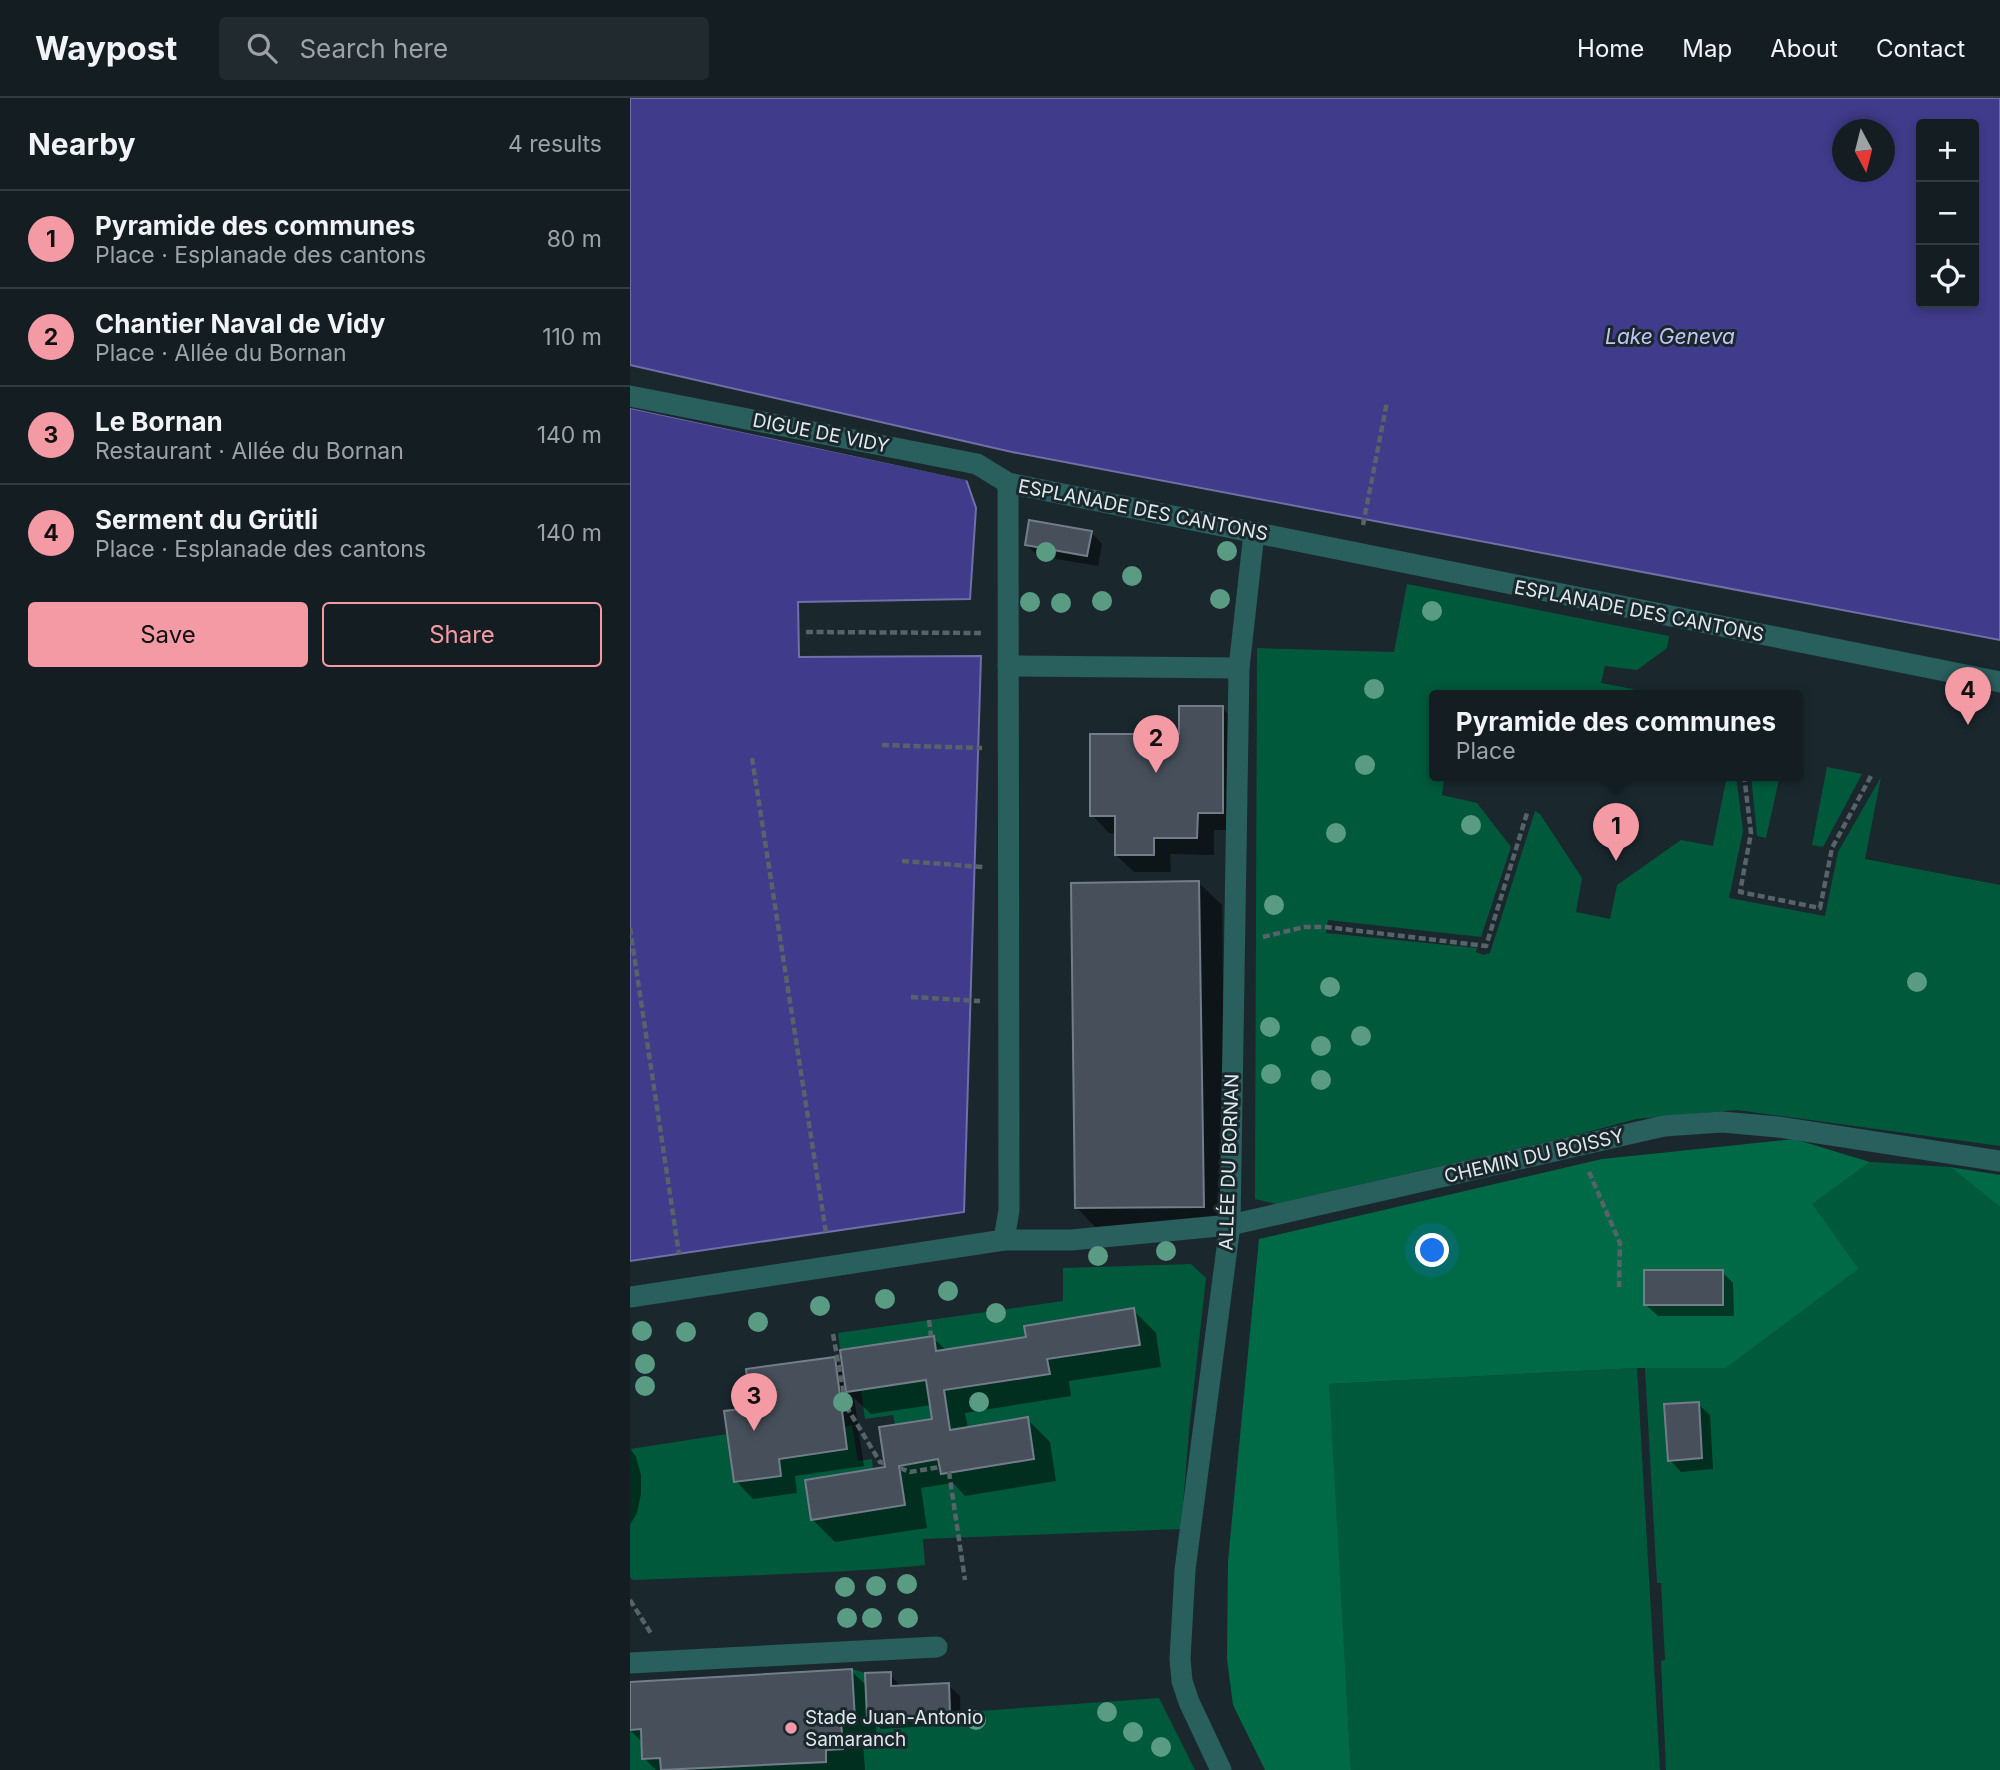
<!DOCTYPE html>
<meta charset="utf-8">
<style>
:root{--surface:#141e22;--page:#212b2f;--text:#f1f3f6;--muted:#9da2a5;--line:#333c40;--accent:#f49aa5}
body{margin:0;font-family:Inter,sans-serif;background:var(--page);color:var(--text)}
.controls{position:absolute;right:21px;top:21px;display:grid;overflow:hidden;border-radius:7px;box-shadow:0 4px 10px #0003}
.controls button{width:63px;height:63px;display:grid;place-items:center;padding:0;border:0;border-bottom:2px solid var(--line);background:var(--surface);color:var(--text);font:35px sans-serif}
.compass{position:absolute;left:1202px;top:21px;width:63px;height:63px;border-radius:50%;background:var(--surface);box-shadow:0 4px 10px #0003;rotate:173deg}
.you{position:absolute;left:803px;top:1153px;width:24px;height:24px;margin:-18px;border:5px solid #fff;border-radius:50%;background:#1a73e8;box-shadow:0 0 0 10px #1a73e833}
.badge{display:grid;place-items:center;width:46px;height:46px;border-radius:50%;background:var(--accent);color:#111;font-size:23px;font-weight:700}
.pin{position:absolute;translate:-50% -58px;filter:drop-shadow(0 2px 4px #0008)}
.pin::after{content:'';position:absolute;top:37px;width:24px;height:21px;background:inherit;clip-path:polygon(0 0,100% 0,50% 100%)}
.popup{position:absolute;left:799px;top:592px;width:374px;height:91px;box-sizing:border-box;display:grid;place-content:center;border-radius:7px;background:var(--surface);filter:drop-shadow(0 2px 5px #0005);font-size:23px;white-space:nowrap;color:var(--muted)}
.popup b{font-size:26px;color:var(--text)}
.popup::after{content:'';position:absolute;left:50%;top:100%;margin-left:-14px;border:14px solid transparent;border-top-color:var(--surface)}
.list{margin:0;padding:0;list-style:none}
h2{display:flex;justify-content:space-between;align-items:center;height:91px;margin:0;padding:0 28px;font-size:30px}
h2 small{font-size:23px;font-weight:400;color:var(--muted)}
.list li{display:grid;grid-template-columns:46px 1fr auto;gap:21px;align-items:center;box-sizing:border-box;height:98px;padding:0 28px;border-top:2px solid var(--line)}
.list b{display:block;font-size:26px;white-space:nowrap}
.list p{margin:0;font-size:23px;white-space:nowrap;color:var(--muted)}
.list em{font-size:23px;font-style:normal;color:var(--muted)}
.actions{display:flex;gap:14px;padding:21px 28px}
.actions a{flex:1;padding:16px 0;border:2px solid var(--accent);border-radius:7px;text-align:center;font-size:24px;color:var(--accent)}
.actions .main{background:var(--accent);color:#111}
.icon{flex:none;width:38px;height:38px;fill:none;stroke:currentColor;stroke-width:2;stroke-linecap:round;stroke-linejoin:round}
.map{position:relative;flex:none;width:1370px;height:1672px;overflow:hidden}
header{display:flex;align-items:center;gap:42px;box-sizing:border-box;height:98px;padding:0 35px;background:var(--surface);border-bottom:2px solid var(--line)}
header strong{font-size:33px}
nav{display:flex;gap:38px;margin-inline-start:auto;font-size:24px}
.search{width:490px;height:63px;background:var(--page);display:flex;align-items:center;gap:18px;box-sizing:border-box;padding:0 24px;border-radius:7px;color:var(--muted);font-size:26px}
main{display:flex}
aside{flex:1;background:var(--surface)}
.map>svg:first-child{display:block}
</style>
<header>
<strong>Waypost</strong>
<div class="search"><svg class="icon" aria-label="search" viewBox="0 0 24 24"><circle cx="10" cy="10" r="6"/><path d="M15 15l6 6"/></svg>Search here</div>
<nav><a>Home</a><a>Map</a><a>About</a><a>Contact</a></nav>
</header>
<main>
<aside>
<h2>Nearby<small>4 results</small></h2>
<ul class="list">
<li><span class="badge">1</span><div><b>Pyramide des communes</b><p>Place · Esplanade des cantons</p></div><em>80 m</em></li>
<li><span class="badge">2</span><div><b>Chantier Naval de Vidy</b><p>Place · Allée du Bornan</p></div><em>110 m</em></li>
<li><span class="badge">3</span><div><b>Le Bornan</b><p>Restaurant · Allée du Bornan</p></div><em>140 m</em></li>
<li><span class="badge">4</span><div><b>Serment du Grütli</b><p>Place · Esplanade des cantons</p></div><em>140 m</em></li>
</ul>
<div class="actions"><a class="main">Save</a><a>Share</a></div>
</aside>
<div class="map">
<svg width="1370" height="1672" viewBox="0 0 1370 1672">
<rect width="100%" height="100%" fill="#1a282e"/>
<g fill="#00593b">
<path d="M777 486 1039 538 1037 550 1007 572 975 568 971 585 1003 591 1007 597H804V677H815L812 697 847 705 881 749 851 839 698 822 696 835 847 850 846 854 853 857 860 855 905 713 910 716 952 780 946 814 980 821 987 787 1051 742 1083 748 1097 677H1106L1113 733 1099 800 1195 818 1208 754 1251 679 1235 761 1370 787V1048L1107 1012 1006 1021 946 1037 646 1106 625 1101 627 550 764 554Z"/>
<path d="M1197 669 1232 676 1193 749 1182 747Z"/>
<path d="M1121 677H1150L1136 740 1127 738Z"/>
<path d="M1240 1064 1320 1069 1370 1109V1672H1036L1031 1563 1035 1562 1031 1485H1027L1015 1270H1096L1229 1171 1181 1106Z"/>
<path d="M561 1166 576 1180 559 1333 551 1431 293 1441 295 1467 287 1468C193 1476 98 1478 3 1482L0 1479V1351L97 1336 105 1384 150 1378 149 1361 217 1351 214 1329 222 1327 228 1363 242 1361 243 1371 175 1382 181 1422 275 1407 269 1368 308 1361 311 1375 404 1360 398 1319 320 1332 314 1292 419 1276 417 1261 509 1247 504 1210 395 1228 396 1239 306 1253 304 1238 210 1252 208 1235 433 1203V1170Z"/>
<path d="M1007 1270 1030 1672H721L698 1286Z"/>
<path d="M296 1282 302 1321 265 1327 263 1317 235 1321 231 1292Z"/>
<path d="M222 1571 235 1575 261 1574V1588L319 1585 321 1615 529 1600 565 1672H0V1584Z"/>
</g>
<g fill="#006a47">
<path d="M1164 1041 1240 1064 1182 1106 1229 1171 1096 1270H1007L699 1286 721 1672H635L603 1607 597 1561 598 1463 629 1141 972 1061Z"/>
<path d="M1320 1069 1370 1077V1109Z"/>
</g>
<g fill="#403b8a" stroke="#706fa7" stroke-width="2" fill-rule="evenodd">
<path d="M0 0H1370V542L382 354 0 267ZM1291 26H1344V205H1291ZM1212 32H1254V74H1212Z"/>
<path d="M0 310 336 381 346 410 340 501 168 504 169 559 351 558 334 1114 0 1163Z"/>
</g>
<path fill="#1a282e" d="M0 306 337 377 340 383 0 310Z"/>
<g fill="#0007">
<path d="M461 434 472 446 468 468 408 458 396 446Z"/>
<path d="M592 610 610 628 609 732H584V757L540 756 541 774H504L486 757 487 735H479L462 717 550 638Z"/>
<path d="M569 785 592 807 596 1131 469 1133 447 1110Z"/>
<path d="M1092 1174 1103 1185 1104 1218H1028L1016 1207Z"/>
<path d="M503 1212 526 1235 531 1269 439 1283 441 1298 335 1315 338 1330 397 1321 420 1344 426 1383 335 1398 323 1385 291 1390 297 1430 205 1444 182 1421 257 1371 304 1322 302 1307 241 1316 224 1300 234 1368 165 1378 167 1395 123 1401 106 1383 123 1311 204 1261 214 1271 303 1240 317 1253 398 1241Z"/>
<path d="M1068 1306 1080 1317 1083 1371 1051 1374 1040 1362Z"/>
<path d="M0 1350 6 1359 11 1377V1396L7 1415 0 1427Z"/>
<path d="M221 1573 238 1589 260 1576 271 1589 318 1587 330 1598 331 1626 251 1631 246 1626 247 1644 233 1645 235 1672H26L14 1660 13 1645 0 1632V1586Z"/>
</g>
<g fill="#464f5a" stroke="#727d89" stroke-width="2">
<path d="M399 422 462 433 457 458 395 447Z"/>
<path d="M549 608H593V715H568L567 740H524V757H485V718H460V636H549Z"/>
<path d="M569 783 574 1109 445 1110 441 785Z"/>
<rect x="1014" y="1172" width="79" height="35"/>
<path d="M504 1210 510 1247 417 1261 420 1276 314 1292 320 1332 398 1319 404 1361 311 1376 308 1361 269 1368 275 1407 181 1422 175 1382 255 1369 249 1329 302 1321 296 1282 216 1294 210 1252 304 1238 306 1253 396 1239 394 1228Z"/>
<path d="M205 1259 217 1351 149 1361 151 1378 104 1384 94 1313 121 1310 116 1271Z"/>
<path d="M1069 1304 1072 1360 1038 1363 1034 1306Z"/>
<path d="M222 1571 225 1621 211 1622 213 1651 196 1652V1664L31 1672 30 1660 12 1661 11 1631 0 1632V1584Z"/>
<path d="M261 1574V1588L319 1585 320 1615 237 1620 235 1575Z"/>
</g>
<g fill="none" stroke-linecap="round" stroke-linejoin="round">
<g stroke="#576369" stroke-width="4.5" stroke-dasharray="7 3.5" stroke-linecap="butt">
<path d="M733 427 757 304"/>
<path d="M176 534 352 535"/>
<path d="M252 647 352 650"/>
<path d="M122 660 196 1135"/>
<path d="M1114 677 1121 735 1110 794 1190 810 1202 750 1241 678"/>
<path d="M272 763 353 769"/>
<path d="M0 830 49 1156"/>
<path d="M633 839 674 829H696L856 848 898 712"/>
<path d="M281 899 350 903"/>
<path d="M959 1074 990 1145 989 1189"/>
<path d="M299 1222 301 1238"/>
<path d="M203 1236 216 1308 250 1364 254 1365"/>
<path d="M270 1370 280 1374 310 1369"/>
<path d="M319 1374 335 1482"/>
<path d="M0 1502 22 1537"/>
</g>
<g stroke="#295f5d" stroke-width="21">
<path d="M0 298 347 366 378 385 1370 584"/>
<path d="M378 568 609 570"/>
<path d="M374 1142 379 1112 378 385"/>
<path d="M0 1199 374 1142H441L600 1127 1034 1028 1092 1024 1148 1029 1370 1063"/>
<path d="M0 1565 307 1549"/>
<path d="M591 1672 559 1604 552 1583 550 1561 555 1472 600 1127 609 570 624 435"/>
</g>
</g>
<g fill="#599c83">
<circle cx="597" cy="453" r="10"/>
<circle cx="416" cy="454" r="10"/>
<circle cx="502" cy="478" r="10"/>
<circle cx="590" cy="501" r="10"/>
<circle cx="472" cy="503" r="10"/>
<circle cx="400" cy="504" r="10"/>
<circle cx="431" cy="505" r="10"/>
<circle cx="802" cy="513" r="10"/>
<circle cx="744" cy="591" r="10"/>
<circle cx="735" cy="667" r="10"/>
<circle cx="841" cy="727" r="10"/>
<circle cx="706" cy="735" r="10"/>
<circle cx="644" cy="807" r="10"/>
<circle cx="1287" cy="884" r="10"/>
<circle cx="700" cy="889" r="10"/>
<circle cx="640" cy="929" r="10"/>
<circle cx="731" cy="938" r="10"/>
<circle cx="691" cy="948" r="10"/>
<circle cx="641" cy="976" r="10"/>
<circle cx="691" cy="982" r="10"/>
<circle cx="536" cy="1153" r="10"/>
<circle cx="468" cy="1158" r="10"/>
<circle cx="318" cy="1193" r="10"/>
<circle cx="255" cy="1201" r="10"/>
<circle cx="190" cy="1208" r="10"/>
<circle cx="366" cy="1215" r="10"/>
<circle cx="128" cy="1224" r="10"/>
<circle cx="12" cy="1233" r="10"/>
<circle cx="56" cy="1234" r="10"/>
<circle cx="15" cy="1266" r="10"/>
<circle cx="15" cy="1288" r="10"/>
<circle cx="213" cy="1304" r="10"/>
<circle cx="349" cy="1304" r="10"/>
<circle cx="277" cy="1486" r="10"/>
<circle cx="246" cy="1488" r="10"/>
<circle cx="215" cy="1489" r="10"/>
<circle cx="217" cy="1520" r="10"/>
<circle cx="242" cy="1520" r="10"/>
<circle cx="278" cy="1520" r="10"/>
<circle cx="477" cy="1614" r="10"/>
<circle cx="346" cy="1622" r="10"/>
<circle cx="503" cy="1634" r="10"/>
<circle cx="531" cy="1649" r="10"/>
</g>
<circle fill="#f49aa5" stroke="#1a282e" stroke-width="2.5" cx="161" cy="1630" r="7"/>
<g text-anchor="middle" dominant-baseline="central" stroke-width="6" stroke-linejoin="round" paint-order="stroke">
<g font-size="19" fill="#dfe9ec" stroke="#1a282e">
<text transform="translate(191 335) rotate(11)">DIGUE DE VIDY</text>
<text transform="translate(513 412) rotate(11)">ESPLANADE DES CANTONS</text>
<text transform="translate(1009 513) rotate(11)">ESPLANADE DES CANTONS</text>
<text transform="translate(904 1058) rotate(-13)">CHEMIN DU BOISSY</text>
<text transform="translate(599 1064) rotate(-88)">ALLÉE DU BORNAN</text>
</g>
<g font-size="19" fill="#dfe9ec" stroke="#1a282e" text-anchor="start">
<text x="175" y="1619">Stade Juan-Antonio<tspan x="175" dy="22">Samaranch</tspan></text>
</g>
<g font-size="21" font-style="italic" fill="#c2c5f2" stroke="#1a282e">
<text x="1040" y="238">Lake Geneva</text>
</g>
</g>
</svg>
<div class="controls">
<button>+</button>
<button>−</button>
<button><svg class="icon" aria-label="locate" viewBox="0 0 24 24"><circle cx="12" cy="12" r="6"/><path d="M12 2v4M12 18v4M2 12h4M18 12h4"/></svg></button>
</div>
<svg class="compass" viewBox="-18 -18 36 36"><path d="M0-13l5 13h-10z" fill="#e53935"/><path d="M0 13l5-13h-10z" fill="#9da2a5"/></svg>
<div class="you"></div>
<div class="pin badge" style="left:986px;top:763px">1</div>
<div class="popup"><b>Pyramide des communes</b>Place</div>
<div class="pin badge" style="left:526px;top:675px">2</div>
<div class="pin badge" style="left:124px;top:1333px">3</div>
<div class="pin badge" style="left:1338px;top:627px">4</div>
</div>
</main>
